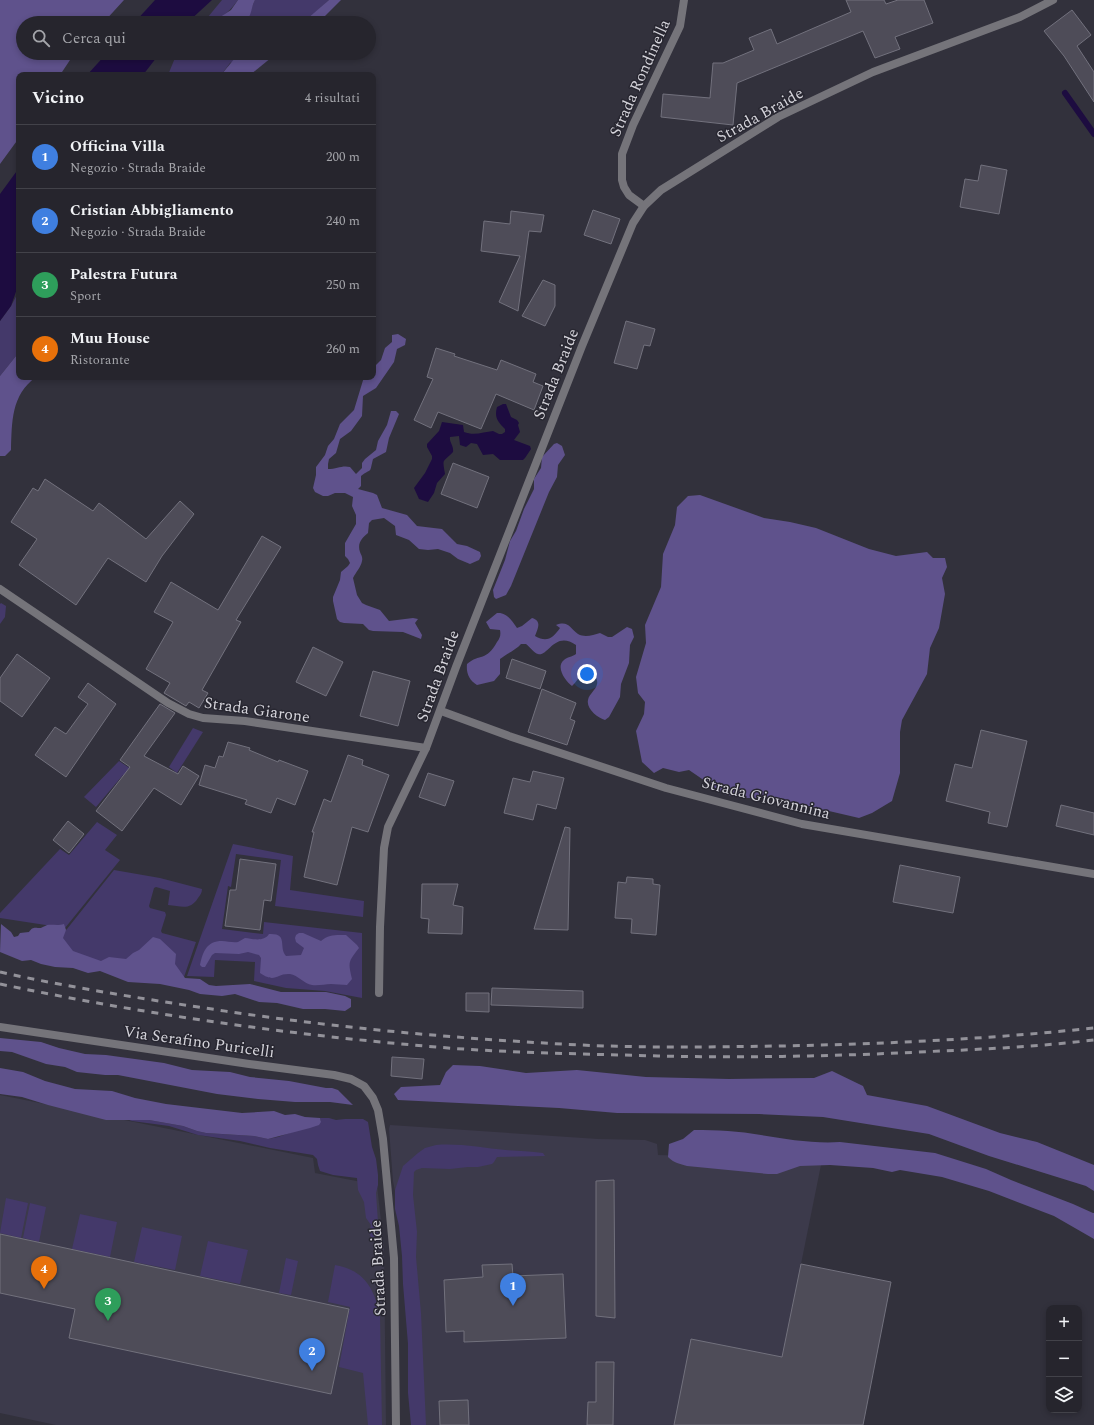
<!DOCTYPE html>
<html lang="it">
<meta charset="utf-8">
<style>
:root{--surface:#26252d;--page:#323139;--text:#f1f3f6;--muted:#a4a5aa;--line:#424249;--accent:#e4ad35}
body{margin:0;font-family:Spectral,serif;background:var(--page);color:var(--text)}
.controls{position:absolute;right:12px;bottom:12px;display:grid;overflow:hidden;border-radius:8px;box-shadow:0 2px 6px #0003}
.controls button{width:36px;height:36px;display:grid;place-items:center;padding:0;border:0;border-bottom:1px solid var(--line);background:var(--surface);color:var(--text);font:20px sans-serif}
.you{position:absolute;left:587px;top:674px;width:14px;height:14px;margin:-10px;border:3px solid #fff;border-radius:50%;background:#1a73e8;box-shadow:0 0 0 6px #1a73e833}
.badge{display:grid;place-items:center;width:26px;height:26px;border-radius:50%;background:var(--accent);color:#fff;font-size:13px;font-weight:700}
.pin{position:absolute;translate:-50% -33px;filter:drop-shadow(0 1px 2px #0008)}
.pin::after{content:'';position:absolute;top:21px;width:14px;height:12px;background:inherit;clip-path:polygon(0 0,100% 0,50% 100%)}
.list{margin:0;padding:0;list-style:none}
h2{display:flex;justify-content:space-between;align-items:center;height:52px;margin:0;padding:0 16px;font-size:17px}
h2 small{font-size:13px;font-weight:400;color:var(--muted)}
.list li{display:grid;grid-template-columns:26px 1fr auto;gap:12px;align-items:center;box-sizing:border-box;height:64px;padding:0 16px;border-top:1px solid var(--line)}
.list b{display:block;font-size:15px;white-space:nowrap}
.list p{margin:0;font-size:13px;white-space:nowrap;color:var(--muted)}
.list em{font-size:13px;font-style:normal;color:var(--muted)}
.icon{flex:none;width:22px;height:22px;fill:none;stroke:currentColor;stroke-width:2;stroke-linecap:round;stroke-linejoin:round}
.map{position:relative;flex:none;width:1094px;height:1425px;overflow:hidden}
.search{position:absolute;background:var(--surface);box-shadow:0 2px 6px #0003;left:16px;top:16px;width:360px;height:44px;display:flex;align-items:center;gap:10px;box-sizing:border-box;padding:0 14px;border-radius:22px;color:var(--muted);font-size:15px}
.panel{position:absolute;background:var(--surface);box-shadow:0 2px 6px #0003;left:16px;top:72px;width:360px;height:308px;border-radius:8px}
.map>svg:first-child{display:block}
</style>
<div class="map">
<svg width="1094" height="1425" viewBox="0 0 1094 1425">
<rect width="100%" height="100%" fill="#32313c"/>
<g fill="#3c3a4b">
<path d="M0 1095 313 1158 315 1173 377 1185 384 1248 386 1425H56L0 1413Z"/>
<path d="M390 1125 598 1139 645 1140 657 1144 658 1155 822 1160 801 1264 891 1282 863 1425H415L406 1246 393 1181 389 1129Z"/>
</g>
<g fill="#44396a">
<path d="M222 0H238C229 12 218 23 203 23Z"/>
<path d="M255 0H329L307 20 311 23H242C251 17 250 9 255 0Z"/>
<path d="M177 53H250L230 63 221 75H168Z"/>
<path d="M19 291V340L16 356 0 376V321L11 306Z"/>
<path d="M1 603 6 606 5 617 0 624V604Z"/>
<path d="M193 728 203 732 177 773 169 767Z"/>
<path d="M119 761 134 771 127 778 123 775 96 807 84 797Z"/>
<path d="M97 822 117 835 105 850 120 860 65 928 0 918V913L60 849 69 855Z"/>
<path d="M233 844 293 856 290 890 364 901 363 917 275 906 281 860 236 854 231 887 228 886 222 929 263 934 264 922 362 933V998L325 991 286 988 254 981 255 962 215 960 214 977 187 976Z"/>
<path d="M114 870 160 878 202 889C202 893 200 895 198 898 190 911 181 906 168 905L170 891 156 887 154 888 149 906 150 908 165 912 166 915 161 931 162 933 196 942 183 980 43 953 67 929Z"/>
<path d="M320 1118H329L336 1120 345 1119H363L368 1122 372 1147 376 1159 378 1175V1185L376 1193 379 1237H371L369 1233 371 1225 366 1218 364 1202 358 1190 357 1178 333 1175 320 1171 318 1165 317 1159 313 1155 270 1148 240 1141 198 1135 169 1126 132 1121 129 1120H149L183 1126 197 1131 206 1133 254 1136 268 1139 278 1137 321 1122Z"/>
<path d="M436 1145C459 1143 483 1148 506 1150 519 1151 530 1151 543 1153L545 1156 497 1157 494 1162 492 1164 478 1167H468L450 1169 422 1168 416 1170 414 1172 413 1195 417 1232 416 1257 421 1313 426 1425H411L408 1393V1344L403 1284 402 1256 399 1226 395 1209V1190L403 1166 418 1153 425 1148Z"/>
<path d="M6 1198 28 1203 21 1238 0 1233Z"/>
<path d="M30 1203 46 1207 39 1242 23 1238Z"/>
<path d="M80 1214 117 1222 110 1257 72 1249Z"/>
<path d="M142 1227 182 1236 175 1270 134 1262Z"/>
<path d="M208 1241 248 1250 240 1284 200 1276Z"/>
<path d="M286 1258 298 1261 291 1295 279 1293Z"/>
<path d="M335 1265C364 1270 374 1288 380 1315L382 1425H368L363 1373 339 1367 350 1307 328 1302Z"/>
</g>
<g fill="#5f528c">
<path d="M0 0H124L103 23H23V53H76L70 60 60 75H19V138L0 164Z"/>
<path d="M238 0H255C252 5 252 10 250 15 243 28 223 23 211 23L231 10Z"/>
<path d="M329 0H341L324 17 312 23 307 19Z"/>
<path d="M250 53H277L250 75H221L235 58Z"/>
<path d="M398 334 406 339 405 345 397 349 394 362 376 388 363 396 362 416 351 431 340 439 336 453 329 459 328 464V469C337 469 342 465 350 467L356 474 362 468V463L365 459 376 450 378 441 387 425 391 411H396L399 414 389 438 386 452 373 459C369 475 373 467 361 476V486L358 489 373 493 377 495 382 508 407 515 417 526 442 529 457 544 467 546 480 552 481 556 479 560 470 564 458 559 450 553 438 549 428 550 419 549 409 540 396 535 395 526 384 518 372 520 369 523 368 533C362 538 357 543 360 552 361 555 363 557 362 561 361 567 356 572 353 578L357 595 362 603 366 605 380 610 389 621 413 618 418 619 415 623 422 635 421 639 403 632 373 631 369 630 363 624 344 623 340 622 337 619 333 601V597L340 580 341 572 348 566 350 563 348 559 345 556V543L356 524V515L352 506 353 497 345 493H335L328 496H323L315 492 313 488 316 475V467L325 455 328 446 334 439 340 424 354 410 364 377H373V368L381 360 385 348 392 342V335Z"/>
<path d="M19 340V377H36C11 395 12 422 11 450L5 456H0V376L16 356Z"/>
<path d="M557 443 562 446 565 455 558 465 557 477 549 492 511 586 506 595 496 599 494 597 493 590 505 560 510 541 516 531 524 509 534 489V479L541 468 542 457 554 444Z"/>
<path d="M700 495 764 518 790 522 816 528 869 549 896 556 927 552 933 558H945L947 567 942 578 945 594 939 628 930 648 927 674 902 720 900 732V773L892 801 872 813 859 818 773 798H741L724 794 689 770 679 772 663 768 654 773 642 762 636 731 644 714 645 702 638 693 636 677 646 643 645 625 661 587 663 554 675 525 677 507 688 496Z"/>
<path d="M497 613C507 612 512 621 517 628L522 626 532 618C542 621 538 628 535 636 547 643 553 638 560 628L556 625C568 620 570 628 578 634 585 638 593 635 600 633L608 637H612L627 627 632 629 634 637 630 645 629 663 621 684 620 697 609 717 605 720C598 718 586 709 588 700 589 694 596 690 597 684 598 681 596 677 594 675 583 667 578 681 572 686 566 682 555 667 564 660 567 657 572 657 576 654V645C555 630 548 657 538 654 534 653 530 647 526 644H521C516 650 506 654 500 659V674L494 681 477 685C469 680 466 673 467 664 480 653 486 662 497 642 500 638 501 635 500 630L490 629 486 622Z"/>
<path d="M1 924 11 932 14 937 18 936 20 933 29 932C33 926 35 928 41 928 41 928 47 925 47 925 53 924 57 926 64 924L66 930 63 938 73 951 101 961 109 957 126 959 133 953 139 950 153 937 160 939 176 954 175 964 185 978 200 979 209 985 216 986 250 984 281 992H326L345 996 351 999V1007L345 1011 325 1009H303L277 1003 259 1002 235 994 222 996 200 994 189 990 160 984 128 982 100 971 88 973 73 968 55 967 41 964 31 960 22 961 0 952Z"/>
<path d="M299 933H303L321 941C329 934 336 935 346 935L357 945 359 948C348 962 348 962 352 979L347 985C342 985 336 984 331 984 325 984 318 986 312 985 304 984 298 975 290 974 276 973 276 984 260 973L261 958 259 955 248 952 239 954 215 953 212 955 205 967H202L200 965C203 951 207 941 222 941 227 941 233 943 238 942L245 938C253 939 264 942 269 934 289 933 278 947 286 956L301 955 304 948 296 942 295 938 296 935Z"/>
<path d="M0 1038 41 1042 59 1048 85 1054 106 1055 164 1063 192 1070 230 1072 250 1077 289 1081 326 1088H332L338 1090 353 1105 330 1102H295L258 1099 217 1094 118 1075H105L77 1072 65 1067 46 1064 12 1052 0 1051Z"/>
<path d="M453 1065 480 1066 526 1073 577 1070 646 1077 729 1079 814 1078 832 1071 863 1086 867 1095 927 1106 1000 1133 1037 1142 1094 1165V1191L1086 1186 989 1156 929 1134 823 1117 759 1114 617 1113 559 1108 398 1100 394 1094 401 1087 440 1085 446 1072Z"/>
<path d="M0 1068 23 1072 45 1081 75 1089 112 1091 135 1098 166 1104 242 1113 274 1111 285 1115 295 1114 305 1117 320 1118 321 1122 319 1125 310 1128 268 1139 254 1136 206 1133 197 1131 183 1126 149 1120H106L48 1105 22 1097 0 1094Z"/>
<path d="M694 1130C717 1130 739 1131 761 1135 786 1139 815 1144 840 1142L935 1153 986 1169 1011 1180 1073 1204 1093 1213H1094V1239L1054 1216 989 1191 942 1177 900 1170 892 1172 873 1168 830 1165 800 1166 777 1174H768L687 1166C680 1164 674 1163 668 1157L669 1144 683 1139Z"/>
</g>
<g fill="#1d0c40">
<path d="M155 0H212L187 23H134Z"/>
<path d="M107 53H160L143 75H87Z"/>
<path d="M19 168V283L11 306 0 321V194Z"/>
<path d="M503 404H506L511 417 517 420 519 423 518 425 520 432 514 440 530 446 531 449 525 458 523 460H500L493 454 483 455 477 444 471 443 466 447 460 445 459 436 450 437C449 442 454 446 453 452 443 463 442 457 445 474L437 483 434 493 428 502 419 499 414 488 425 473 432 459V456L427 447V444L439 431 442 422 463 425 464 432C474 436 484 432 493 431L499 434H502L505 432V429C498 422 494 418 497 407Z"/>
</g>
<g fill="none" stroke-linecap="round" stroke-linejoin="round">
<path stroke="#1d0c40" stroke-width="6" d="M1065 93 1094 134"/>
</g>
<g fill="#4e4c58" stroke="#72717d">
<path d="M846 0H884L886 4 898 0H924L933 23 895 37 900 49 875 58 863 31 737 83 733 125 661 117 663 94 710 98 713 63H723L754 50 749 38 771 29 777 44 851 12Z"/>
<path d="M1072 10 1091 35 1077 46 1094 72V102L1064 56 1044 31Z"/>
<path d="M981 165 1007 170 999 214 960 207 965 179 978 181Z"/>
<path d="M593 210 620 219 611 244 584 235Z"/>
<path d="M511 211 544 215 541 232 529 231 518 311 499 302 520 256 481 251 484 221 510 224Z"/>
<path d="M543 280 555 285V306L545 326 522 316Z"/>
<path d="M626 321 655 329 650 346 644 345 637 369 614 363Z"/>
<path d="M436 348 455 354 454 356 497 370 501 360 536 374 533 382 543 386 534 410 496 394 481 429 438 412 431 428 414 420 433 379 427 377Z"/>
<path d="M453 463 489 477 477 508 441 494Z"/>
<path d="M45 479 93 511 99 503 146 539 180 501 194 514 162 556 146 582 108 558 76 605 19 565 37 539 11 522 33 488 38 491Z"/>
<path d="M262 536 281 547 236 620 241 622 202 690 208 693 199 708 189 702 186 706 164 693 170 683 146 669 173 622 154 612 171 582 218 610Z"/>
<path d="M313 647 343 662 326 696 296 682Z"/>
<path d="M17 654 50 678 22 717 0 701V678Z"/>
<path d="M512 659 546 671 540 689 506 678Z"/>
<path d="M373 671 410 681 398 726 360 716Z"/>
<path d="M88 683 116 704 66 777 35 755 55 727 66 734 88 704 78 697Z"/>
<path d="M542 689 576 703 570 719 575 721 567 745 528 732Z"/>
<path d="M160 704 175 713 144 756 178 774 183 766 199 776 181 805 154 788 122 831 96 811 130 767 120 760Z"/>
<path d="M981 730 1027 741 1007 827 988 823 990 812 946 801 955 764 972 768Z"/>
<path d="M228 742 250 748 249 750 278 762 279 760 308 771 295 805 277 798 271 813 245 804 247 800 199 785 205 765 215 768 219 756 223 757Z"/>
<path d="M348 755 363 760 362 765 389 775 368 832 352 827 337 885 304 877 314 832H312L324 799 331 802Z"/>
<path d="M533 771 564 778 556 809 537 804 533 820 504 813 513 778 530 782Z"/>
<path d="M428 773 454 781 445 806 419 797Z"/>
<path d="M1061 805 1094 813V835L1056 826Z"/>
<path d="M68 821 84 834 69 853 53 840Z"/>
<path d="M565 827 570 828 568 930 534 929Z"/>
<path d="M240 859 276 864 271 901 264 900 260 930 225 926 230 890H236Z"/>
<path d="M900 865 960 877 953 913 893 902Z"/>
<path d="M627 877 653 879V884L660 885 656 935 631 933 632 919 615 918 618 882 626 883Z"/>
<path d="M422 884H458L453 905 463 907 462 934 428 933 429 919 421 918Z"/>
<path d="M492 988 583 991V1008L491 1005Z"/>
<path d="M466 993H489V1012L466 1011Z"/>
<path d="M392 1057 424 1059 422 1079 391 1076Z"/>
<path d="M614 1180 615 1318 596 1316V1181Z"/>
<path d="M0 1234 349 1309 331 1394 69 1338 75 1309 0 1293Z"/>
<path d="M512 1264 513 1276 563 1274 566 1338 464 1342V1331L446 1332 444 1280 483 1277 482 1265Z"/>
<path d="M801 1264 891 1282 863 1425H674L691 1339 782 1357Z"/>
<path d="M596 1362H614L613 1425H587L588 1402H596Z"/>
<path d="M468 1400 469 1425H440L439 1401Z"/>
</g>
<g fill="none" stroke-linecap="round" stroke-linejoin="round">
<g stroke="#75747a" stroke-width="8">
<path d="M644 206 629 195 624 187 622 180V154L633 125 680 26 684 0"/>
<path d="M0 589 168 703 189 714 203 718 245 721 426 748"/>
<path d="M441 711 509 736 666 788 802 824 1094 874"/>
<path d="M379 993 380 927 384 848 388 827 426 748 456 667 582 346 633 223 644 206 661 190 778 117 873 72 1020 17 1053 0"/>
<path d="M0 1027 249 1064 334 1075 351 1079 364 1086 373 1098 378 1110 383 1139 394 1258 396 1425"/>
</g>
<g stroke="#93929a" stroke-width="3" stroke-dasharray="7 7" stroke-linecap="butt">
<path d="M0 972C72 988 145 999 218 1010 338 1028 459 1039 581 1045 647 1048 713 1047 780 1046 885 1044 989 1039 1094 1028"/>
<path d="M0 984C147 1015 298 1036 448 1048 518 1053 588 1054 658 1056 752 1058 846 1056 940 1051 991 1049 1043 1046 1094 1040"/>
</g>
</g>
<g text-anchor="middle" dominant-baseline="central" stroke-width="3" stroke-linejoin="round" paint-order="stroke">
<g font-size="16" fill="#d4d3da" stroke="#282731">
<text transform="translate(640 78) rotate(-66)">Strada Rondinella</text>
<text transform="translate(760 115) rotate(-29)">Strada Braide</text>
<text transform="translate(556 374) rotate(-68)">Strada Braide</text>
<text transform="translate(438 676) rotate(-70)">Strada Braide</text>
<text transform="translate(257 710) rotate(8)">Strada Giarone</text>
<text transform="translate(766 798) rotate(14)">Strada Giovannina</text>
<text transform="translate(199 1042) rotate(8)">Via Serafino Puricelli</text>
<text transform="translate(378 1268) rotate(-93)">Strada Braide</text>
</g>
</g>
</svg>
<div class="controls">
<button>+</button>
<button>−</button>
<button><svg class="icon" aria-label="layers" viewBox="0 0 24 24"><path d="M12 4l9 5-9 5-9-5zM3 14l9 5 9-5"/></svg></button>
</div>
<div class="you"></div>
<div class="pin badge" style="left:513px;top:1306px;background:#3f7fe0">1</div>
<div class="pin badge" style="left:312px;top:1371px;background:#3f7fe0">2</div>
<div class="pin badge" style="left:108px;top:1321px;background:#2e9e5b">3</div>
<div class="pin badge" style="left:44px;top:1289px;background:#e8710a">4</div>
<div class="search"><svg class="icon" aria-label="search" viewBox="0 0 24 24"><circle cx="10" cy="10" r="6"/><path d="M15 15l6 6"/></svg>Cerca qui</div>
<section class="panel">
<h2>Vicino<small>4 risultati</small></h2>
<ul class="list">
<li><span class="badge" style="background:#3f7fe0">1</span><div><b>Officina Villa</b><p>Negozio · Strada Braide</p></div><em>200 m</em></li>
<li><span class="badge" style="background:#3f7fe0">2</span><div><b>Cristian Abbigliamento</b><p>Negozio · Strada Braide</p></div><em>240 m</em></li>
<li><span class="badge" style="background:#2e9e5b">3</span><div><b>Palestra Futura</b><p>Sport</p></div><em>250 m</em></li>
<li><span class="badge" style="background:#e8710a">4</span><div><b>Muu House</b><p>Ristorante</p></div><em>260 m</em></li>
</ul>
</section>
</div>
